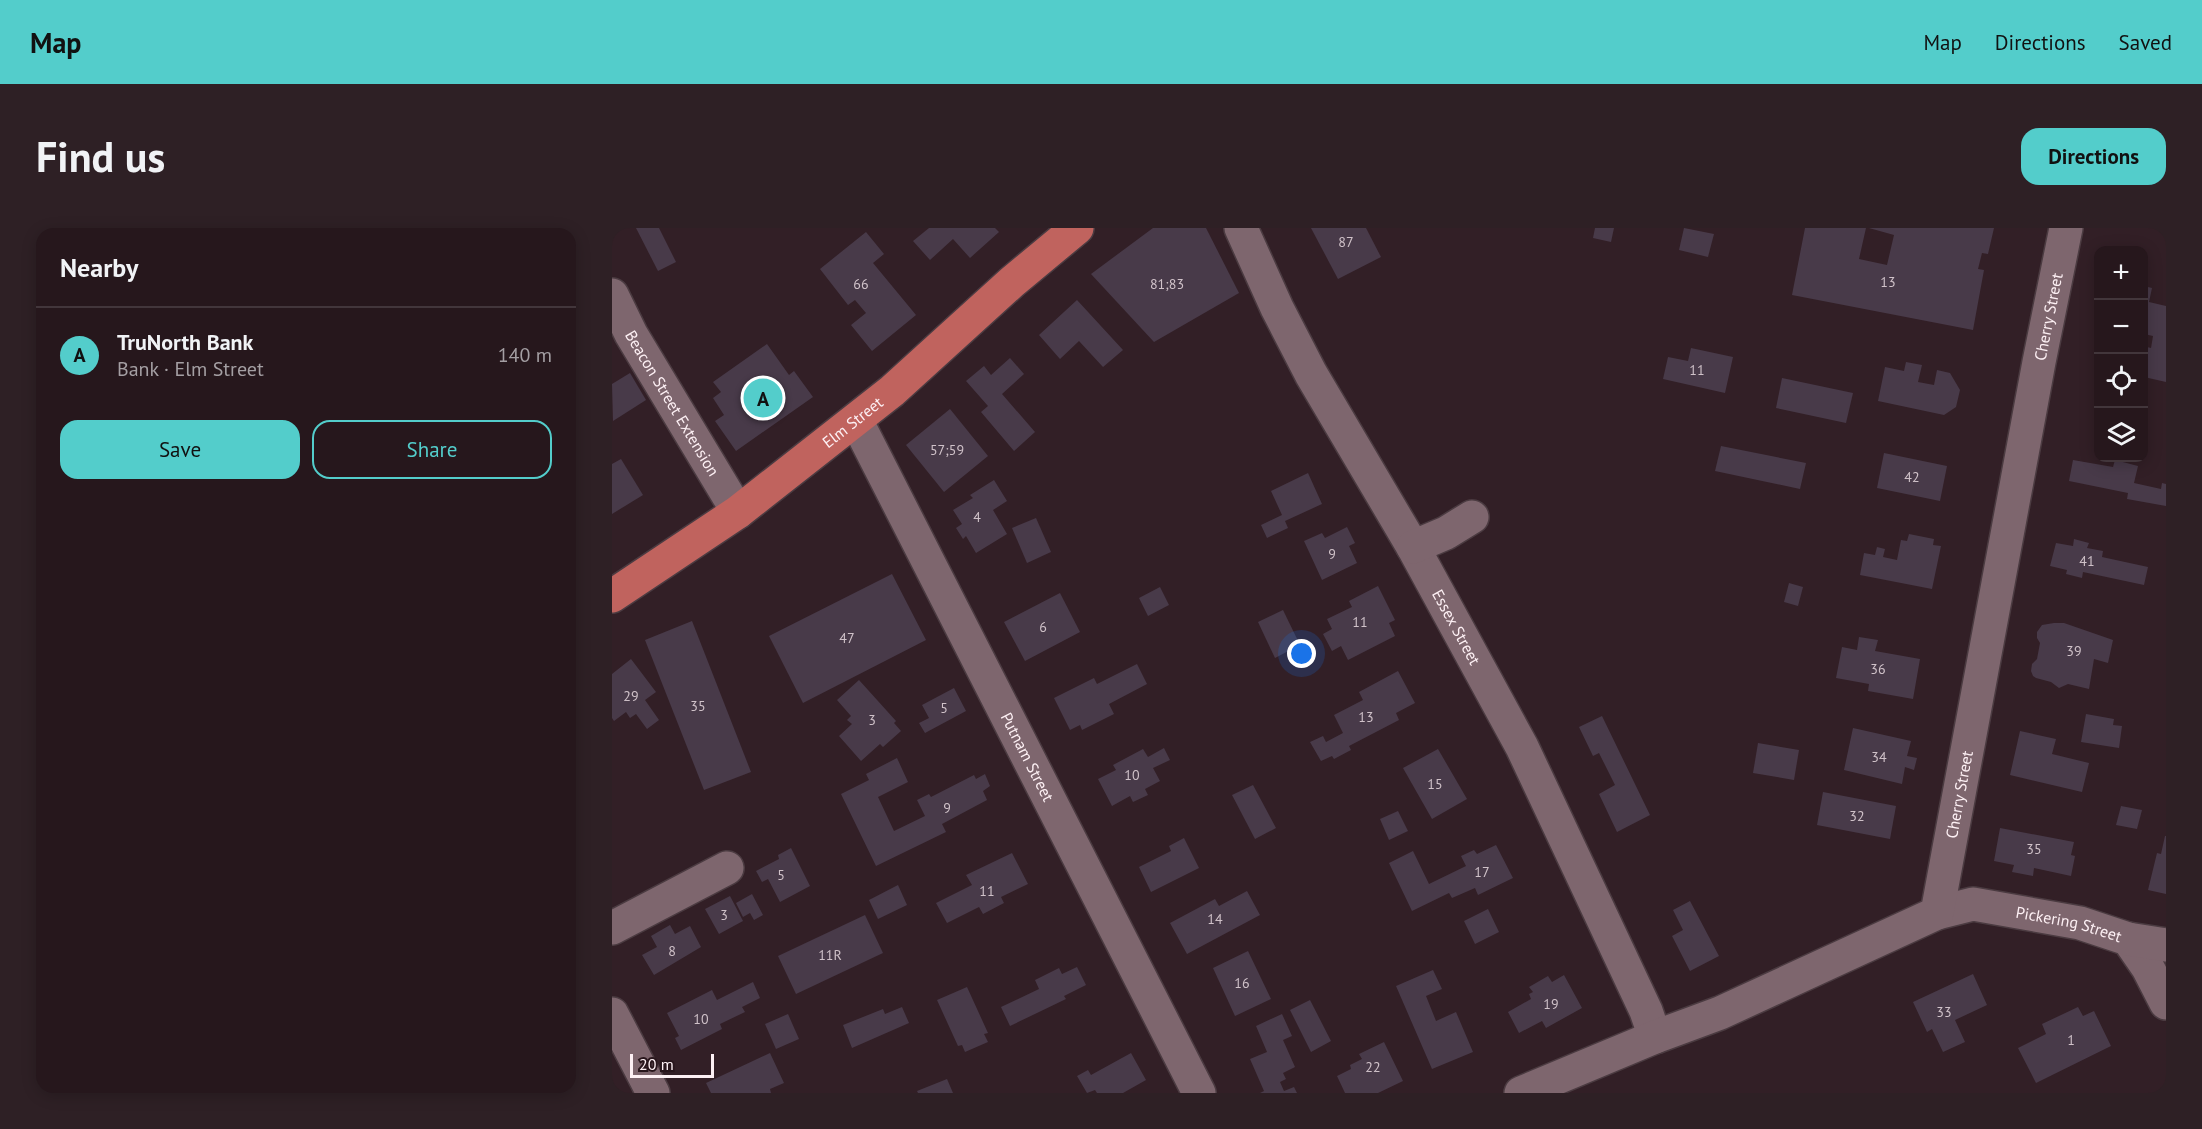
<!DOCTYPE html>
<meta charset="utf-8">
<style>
:root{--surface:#26171c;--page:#2e2025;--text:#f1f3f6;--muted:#a49fa3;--line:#42363b;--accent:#53cdcb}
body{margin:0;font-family:"PT Sans",sans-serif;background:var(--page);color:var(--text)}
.controls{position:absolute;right:18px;top:18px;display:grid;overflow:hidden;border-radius:12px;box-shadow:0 3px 15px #0003}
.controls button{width:54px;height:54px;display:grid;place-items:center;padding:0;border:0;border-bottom:2px solid var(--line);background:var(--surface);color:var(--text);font:30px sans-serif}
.scale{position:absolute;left:18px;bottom:15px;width:84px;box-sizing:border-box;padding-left:6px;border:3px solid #fdf0f4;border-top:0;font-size:16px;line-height:21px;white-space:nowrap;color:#fdf0f4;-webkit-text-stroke:4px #28161c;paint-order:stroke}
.you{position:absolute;left:690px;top:426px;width:21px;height:21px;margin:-15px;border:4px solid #fff;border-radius:50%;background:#1a73e8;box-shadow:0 0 0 9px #1a73e833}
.badge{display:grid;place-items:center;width:39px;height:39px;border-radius:50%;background:var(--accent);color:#111;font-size:20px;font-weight:700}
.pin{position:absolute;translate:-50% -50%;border:3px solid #fff;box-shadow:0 2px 6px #0006}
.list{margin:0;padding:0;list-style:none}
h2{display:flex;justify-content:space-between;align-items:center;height:78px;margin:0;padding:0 24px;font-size:26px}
h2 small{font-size:20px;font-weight:400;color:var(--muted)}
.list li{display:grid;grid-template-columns:39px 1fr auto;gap:18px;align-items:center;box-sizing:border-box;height:96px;padding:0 24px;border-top:2px solid var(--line)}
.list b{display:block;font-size:22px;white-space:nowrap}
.list p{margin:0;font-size:20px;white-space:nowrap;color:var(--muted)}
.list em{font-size:20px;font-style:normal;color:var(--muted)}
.actions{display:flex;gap:12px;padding:18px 24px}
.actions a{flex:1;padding:14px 0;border:2px solid var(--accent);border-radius:18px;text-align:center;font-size:21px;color:var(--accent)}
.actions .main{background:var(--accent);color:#111}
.icon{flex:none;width:33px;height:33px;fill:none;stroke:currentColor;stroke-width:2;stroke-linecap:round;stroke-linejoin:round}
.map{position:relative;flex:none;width:1554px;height:865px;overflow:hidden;border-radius:18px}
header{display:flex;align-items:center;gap:36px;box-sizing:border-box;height:84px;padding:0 30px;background:var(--accent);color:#111}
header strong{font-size:28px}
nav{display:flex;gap:33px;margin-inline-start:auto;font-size:21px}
.intro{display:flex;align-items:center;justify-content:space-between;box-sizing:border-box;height:144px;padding:0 36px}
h1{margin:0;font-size:42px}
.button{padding:15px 27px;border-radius:18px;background:var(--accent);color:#111;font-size:21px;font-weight:700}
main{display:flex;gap:36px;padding:0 36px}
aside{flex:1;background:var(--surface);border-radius:18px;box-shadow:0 3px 15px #0003}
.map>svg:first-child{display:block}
</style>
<header>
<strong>Map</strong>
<nav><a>Map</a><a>Directions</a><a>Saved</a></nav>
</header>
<div class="intro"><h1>Find us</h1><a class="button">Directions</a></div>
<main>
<aside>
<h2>Nearby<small></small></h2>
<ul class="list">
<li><span class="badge">A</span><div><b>TruNorth Bank</b><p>Bank · Elm Street</p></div><em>140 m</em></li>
</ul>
<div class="actions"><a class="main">Save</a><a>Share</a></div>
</aside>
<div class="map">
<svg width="1554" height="865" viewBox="0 0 1554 865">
<rect width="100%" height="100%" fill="#321f26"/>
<g fill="#483a49">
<path d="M24 0H47L64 34 46 43Z"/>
<path d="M317 0H383L387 4 358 30 341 11 318 32 301 13Z"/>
<path d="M541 0H594L627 65 542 114 479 46Z"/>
<path d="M699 0H754L769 29 726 51Z"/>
<path d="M983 0H1002L999 14 981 10Z"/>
<path d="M1072 0 1102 6 1096 29 1067 22Z"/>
<path d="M1193 0H1254L1247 31 1275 37 1282 7 1257 0H1382L1376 26 1370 25 1366 41 1372 42 1361 102 1180 67Z"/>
<path d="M254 4 272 26 261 35 304 87 260 123 239 97 254 85 243 72 236 77 208 41Z"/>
<path d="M1532 58 1540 60 1537 74 1554 78V154L1532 149V136L1535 119 1539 120 1541 108 1532 106Z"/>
<path d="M465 72 511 122 491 139 467 113 448 131 427 107Z"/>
<path d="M155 116 177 147 182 143 201 169 124 223 103 193 112 187 101 170 109 164 101 154Z"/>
<path d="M1079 120 1121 129 1113 165 1051 151 1056 129 1076 133Z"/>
<path d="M398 130 412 146 390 166 423 204 402 223 369 184 376 178 354 153 372 138 379 147Z"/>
<path d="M1294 134 1310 137 1306 154 1322 157 1325 142 1338 145 1348 162 1344 179 1332 187 1266 173 1273 139 1292 143Z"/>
<path d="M18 145 34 172 1 193 0 156Z"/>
<path d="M1170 150 1241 165 1234 195 1164 180Z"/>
<path d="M338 181 376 228 332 264 294 217Z"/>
<path d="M1109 218 1194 235 1188 261 1103 243Z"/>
<path d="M1272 225 1335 238 1328 273 1265 260Z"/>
<path d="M9 231 31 267 0 286V236Z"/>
<path d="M1461 232 1501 239 1503 232 1526 238 1522 255 1549 261 1550 255 1554 256V278L1515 271 1516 265 1457 253Z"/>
<path d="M696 245 710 276 673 293 676 300 655 310 649 297 670 287 659 263Z"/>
<path d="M382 252 395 273 381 282 395 306 364 325 354 308 351 311 344 300 350 296 341 282 361 270 358 267Z"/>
<path d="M424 290 439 324 415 335 400 300Z"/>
<path d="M735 299 743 315 737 318 745 335 710 352 692 313 710 305 713 310Z"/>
<path d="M1297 306 1322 311 1321 317 1329 318 1320 361 1248 347 1252 325 1263 327 1265 319 1273 321 1271 329 1285 332 1289 312 1295 313Z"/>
<path d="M1462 311 1477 315 1475 320 1491 323 1490 329 1536 339 1532 357 1471 344 1470 350 1454 346 1455 342 1438 338 1444 315 1461 318Z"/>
<path d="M280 346 314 412 191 475 157 408Z"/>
<path d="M1177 355 1191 359 1186 378 1172 374Z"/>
<path d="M766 358 783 392 777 395 783 408 736 432 729 418 720 423 711 406 720 401 715 391 740 379 737 373Z"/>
<path d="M548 359 557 377 536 388 527 370Z"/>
<path d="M448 365 468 404 413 433 392 394Z"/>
<path d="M671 382 688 417 663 430 646 394Z"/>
<path d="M80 393 139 544 92 562 33 412Z"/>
<path d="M1442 395H1452L1501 412 1496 435 1482 431 1477 461 1456 456 1447 460 1439 454 1424 450 1421 448 1419 443 1420 436 1425 431 1428 415 1425 410V404L1430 397Z"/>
<path d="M1247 409 1266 412 1263 423 1308 431 1301 471 1256 463 1257 456 1224 450 1230 419 1245 422Z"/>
<path d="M19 431 44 464 33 472 47 492 35 501 24 486 18 490 14 484 2 493 0 490V446Z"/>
<path d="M525 436 535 456 497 476 502 486 470 502 468 497 458 502 442 470 482 450 485 456Z"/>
<path d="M786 443 803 475 784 485 787 492 737 518 739 522 722 531 720 528 709 533 698 514 711 508 714 514 731 505 722 487 751 472 747 464Z"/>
<path d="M247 452 284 493 282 495 289 503 271 519 268 516 249 533 227 508 240 496 235 492 239 488 225 472Z"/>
<path d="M342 460 354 483 313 505 307 495 317 490 310 477Z"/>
<path d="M1474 486 1502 491 1501 497 1510 498 1507 520 1469 514Z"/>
<path d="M990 488 1038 587 1005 604 987 566 1003 557 987 525 981 528 967 499Z"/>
<path d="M1241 500 1299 513 1295 528 1305 530 1302 542 1293 539 1290 556 1232 542Z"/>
<path d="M1408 503 1444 511 1440 526 1477 535 1470 564 1398 547Z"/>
<path d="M1146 515 1187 522 1182 552 1141 545Z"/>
<path d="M552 520 558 532 541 540 548 553 533 561 536 567 521 574 518 568 500 578 486 551 504 542 501 537 531 521 536 529Z"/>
<path d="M826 521 855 571 820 591 791 540Z"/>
<path d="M285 530 296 554 266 569 282 603 313 588 305 572 317 566 319 569 362 547 364 551 373 546 378 558 371 563 375 572 330 596 334 604 264 638 229 566 257 552 254 546Z"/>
<path d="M641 557 664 600 643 611 620 567Z"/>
<path d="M1211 564 1284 578 1278 611 1205 597Z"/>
<path d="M1509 578 1530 582 1525 601 1504 597Z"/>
<path d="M786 583 796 603 777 612 768 591Z"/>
<path d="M1388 600 1462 614 1459 627 1463 628 1459 648 1422 640 1421 648 1400 644 1402 637 1382 633Z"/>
<path d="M1553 608H1554V666L1536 662 1545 625 1549 626Z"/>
<path d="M572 610 587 640 539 664 527 639 559 623 557 618Z"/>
<path d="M884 617 901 650 866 667 863 660 840 670 837 665 800 683 777 635 801 623 817 656 854 638 849 628 862 622 865 626Z"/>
<path d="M179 620 198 658 168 674 156 651 150 654 144 643 167 631 166 627Z"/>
<path d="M400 625 416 656 389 669 392 675 371 686 367 679 335 695 324 675 360 657 354 647Z"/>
<path d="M286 657 295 677 266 691 257 672Z"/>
<path d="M635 663 648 687 575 726 558 695 603 671 607 678Z"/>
<path d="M140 666 151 687 142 692 138 685 131 689 124 675Z"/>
<path d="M118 668 131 693 107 706 93 681Z"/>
<path d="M1078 673 1107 728 1078 743 1060 708 1071 702 1061 682Z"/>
<path d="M876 681 887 704 863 716 852 693Z"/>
<path d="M253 687 271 725 184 766 166 728Z"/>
<path d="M58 697 63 706 78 698 89 719 42 747 30 727 45 719 39 708Z"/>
<path d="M636 723 659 771 623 788 601 740Z"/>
<path d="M465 739 474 757 452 768 454 771 398 798 389 779 427 761 423 752 447 740 450 746Z"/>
<path d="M821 742 830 761 814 768 824 793 844 784 861 824 820 841 784 758Z"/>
<path d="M1361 746 1375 777 1343 792 1353 814 1331 824 1320 801 1315 804 1301 774Z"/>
<path d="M952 747 970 780 934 800 930 793 907 805 896 784 919 771 917 766 921 764 917 759 936 748 940 754Z"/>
<path d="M141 754 148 770 130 779 133 784 108 796 110 801 69 822 63 810 67 808 55 785 100 762 105 772Z"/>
<path d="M355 759 376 805 372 806 376 814 353 824 350 817 346 818 325 772Z"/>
<path d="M698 772 719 813 699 824 678 782Z"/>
<path d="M290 779 297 795 240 820 231 797 271 781 273 786Z"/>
<path d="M1466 779 1471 788 1482 783 1499 818 1424 855 1406 820 1434 806 1430 796Z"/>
<path d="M176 786 187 811 164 821 153 796Z"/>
<path d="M670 786 680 808 671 812 683 839 671 845 674 851 668 854 672 863 682 859 685 865H648L652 863 638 831 655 824 644 798Z"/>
<path d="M772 814 791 853 766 865H733L725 848 739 841 738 837 750 831 747 826Z"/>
<path d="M158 825 172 855 158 861 159 865H99L94 855Z"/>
<path d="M519 825 534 852 511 865H485L483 862 475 865 465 848 476 842 479 847Z"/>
<path d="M335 851 341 865H306L305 863Z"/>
</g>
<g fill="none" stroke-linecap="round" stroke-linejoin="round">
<g stroke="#4b3b41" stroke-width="36">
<g id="minor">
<path id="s1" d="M629 0 665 80 699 146 801 319 910 519 1034 783 1043 809"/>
<path id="s2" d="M0 67 19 106 126 284"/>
<path id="s3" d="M244 192 587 865"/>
<path d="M801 319 834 305 860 289"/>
<path id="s4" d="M1325 685 1361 676 1468 695 1516 711 1536 740 1554 775"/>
<path d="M0 700 115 640"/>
<path d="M1516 711 1554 717"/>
<path d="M0 786 41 865"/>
<path id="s5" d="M909 865 1043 809 1108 785 1325 685 1427 134 1454 0"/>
</g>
</g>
<g stroke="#4b3b41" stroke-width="36">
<g id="major">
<path id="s6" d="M0 368 126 284 280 163 400 54 465 0"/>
</g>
</g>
<use href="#minor" stroke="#7e666e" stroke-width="33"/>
<use href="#major" stroke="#c0635e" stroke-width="33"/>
</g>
<g text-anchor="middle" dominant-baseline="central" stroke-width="4.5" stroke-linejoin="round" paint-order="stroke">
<g font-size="14" fill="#d0c2c9">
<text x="734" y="14">87</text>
<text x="1276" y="54">13</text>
<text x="249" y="56">66</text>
<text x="555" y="56">81;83</text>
<text x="1085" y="142">11</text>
<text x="335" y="222">57;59</text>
<text x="1300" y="249">42</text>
<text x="365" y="289">4</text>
<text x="720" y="326">9</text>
<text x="1475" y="333">41</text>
<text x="748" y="394">11</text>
<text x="431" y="399">6</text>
<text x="235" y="410">47</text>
<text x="1462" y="423">39</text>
<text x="1266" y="441">36</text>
<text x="19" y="468">29</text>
<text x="86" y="478">35</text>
<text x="332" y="480">5</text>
<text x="754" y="489">13</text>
<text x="260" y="492">3</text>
<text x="1267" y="529">34</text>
<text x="520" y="547">10</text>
<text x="823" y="556">15</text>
<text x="335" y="580">9</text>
<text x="1245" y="588">32</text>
<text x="1422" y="621">35</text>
<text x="870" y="644">17</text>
<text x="169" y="647">5</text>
<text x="375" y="663">11</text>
<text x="112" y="687">3</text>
<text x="603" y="691">14</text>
<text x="60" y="723">8</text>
<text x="218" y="727">11R</text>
<text x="630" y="755">16</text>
<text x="939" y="776">19</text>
<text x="1332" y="784">33</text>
<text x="89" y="791">10</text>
<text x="1459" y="812">1</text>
<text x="761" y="839">22</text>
</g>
<g font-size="16" fill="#fdf0f4" stroke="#28161c">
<text stroke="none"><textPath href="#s5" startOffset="1060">Cherry Street</textPath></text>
<text stroke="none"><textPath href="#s2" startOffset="124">Beacon Street Extension</textPath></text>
<text stroke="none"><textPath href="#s6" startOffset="297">Elm Street</textPath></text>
<text stroke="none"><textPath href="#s1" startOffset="454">Essex Street</textPath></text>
<text stroke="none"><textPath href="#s3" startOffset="378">Putnam Street</textPath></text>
<text stroke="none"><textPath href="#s5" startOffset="574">Cherry Street</textPath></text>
<text stroke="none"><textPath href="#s4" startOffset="135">Pickering Street</textPath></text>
</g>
</g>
</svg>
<div class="controls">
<button>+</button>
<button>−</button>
<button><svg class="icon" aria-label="locate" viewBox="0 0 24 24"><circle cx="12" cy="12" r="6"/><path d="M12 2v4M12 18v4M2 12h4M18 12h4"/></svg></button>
<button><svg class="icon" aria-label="layers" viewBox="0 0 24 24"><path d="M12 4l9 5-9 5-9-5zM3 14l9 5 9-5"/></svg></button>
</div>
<div class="scale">20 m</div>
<div class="you"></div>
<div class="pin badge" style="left:151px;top:170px">A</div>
</div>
</main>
